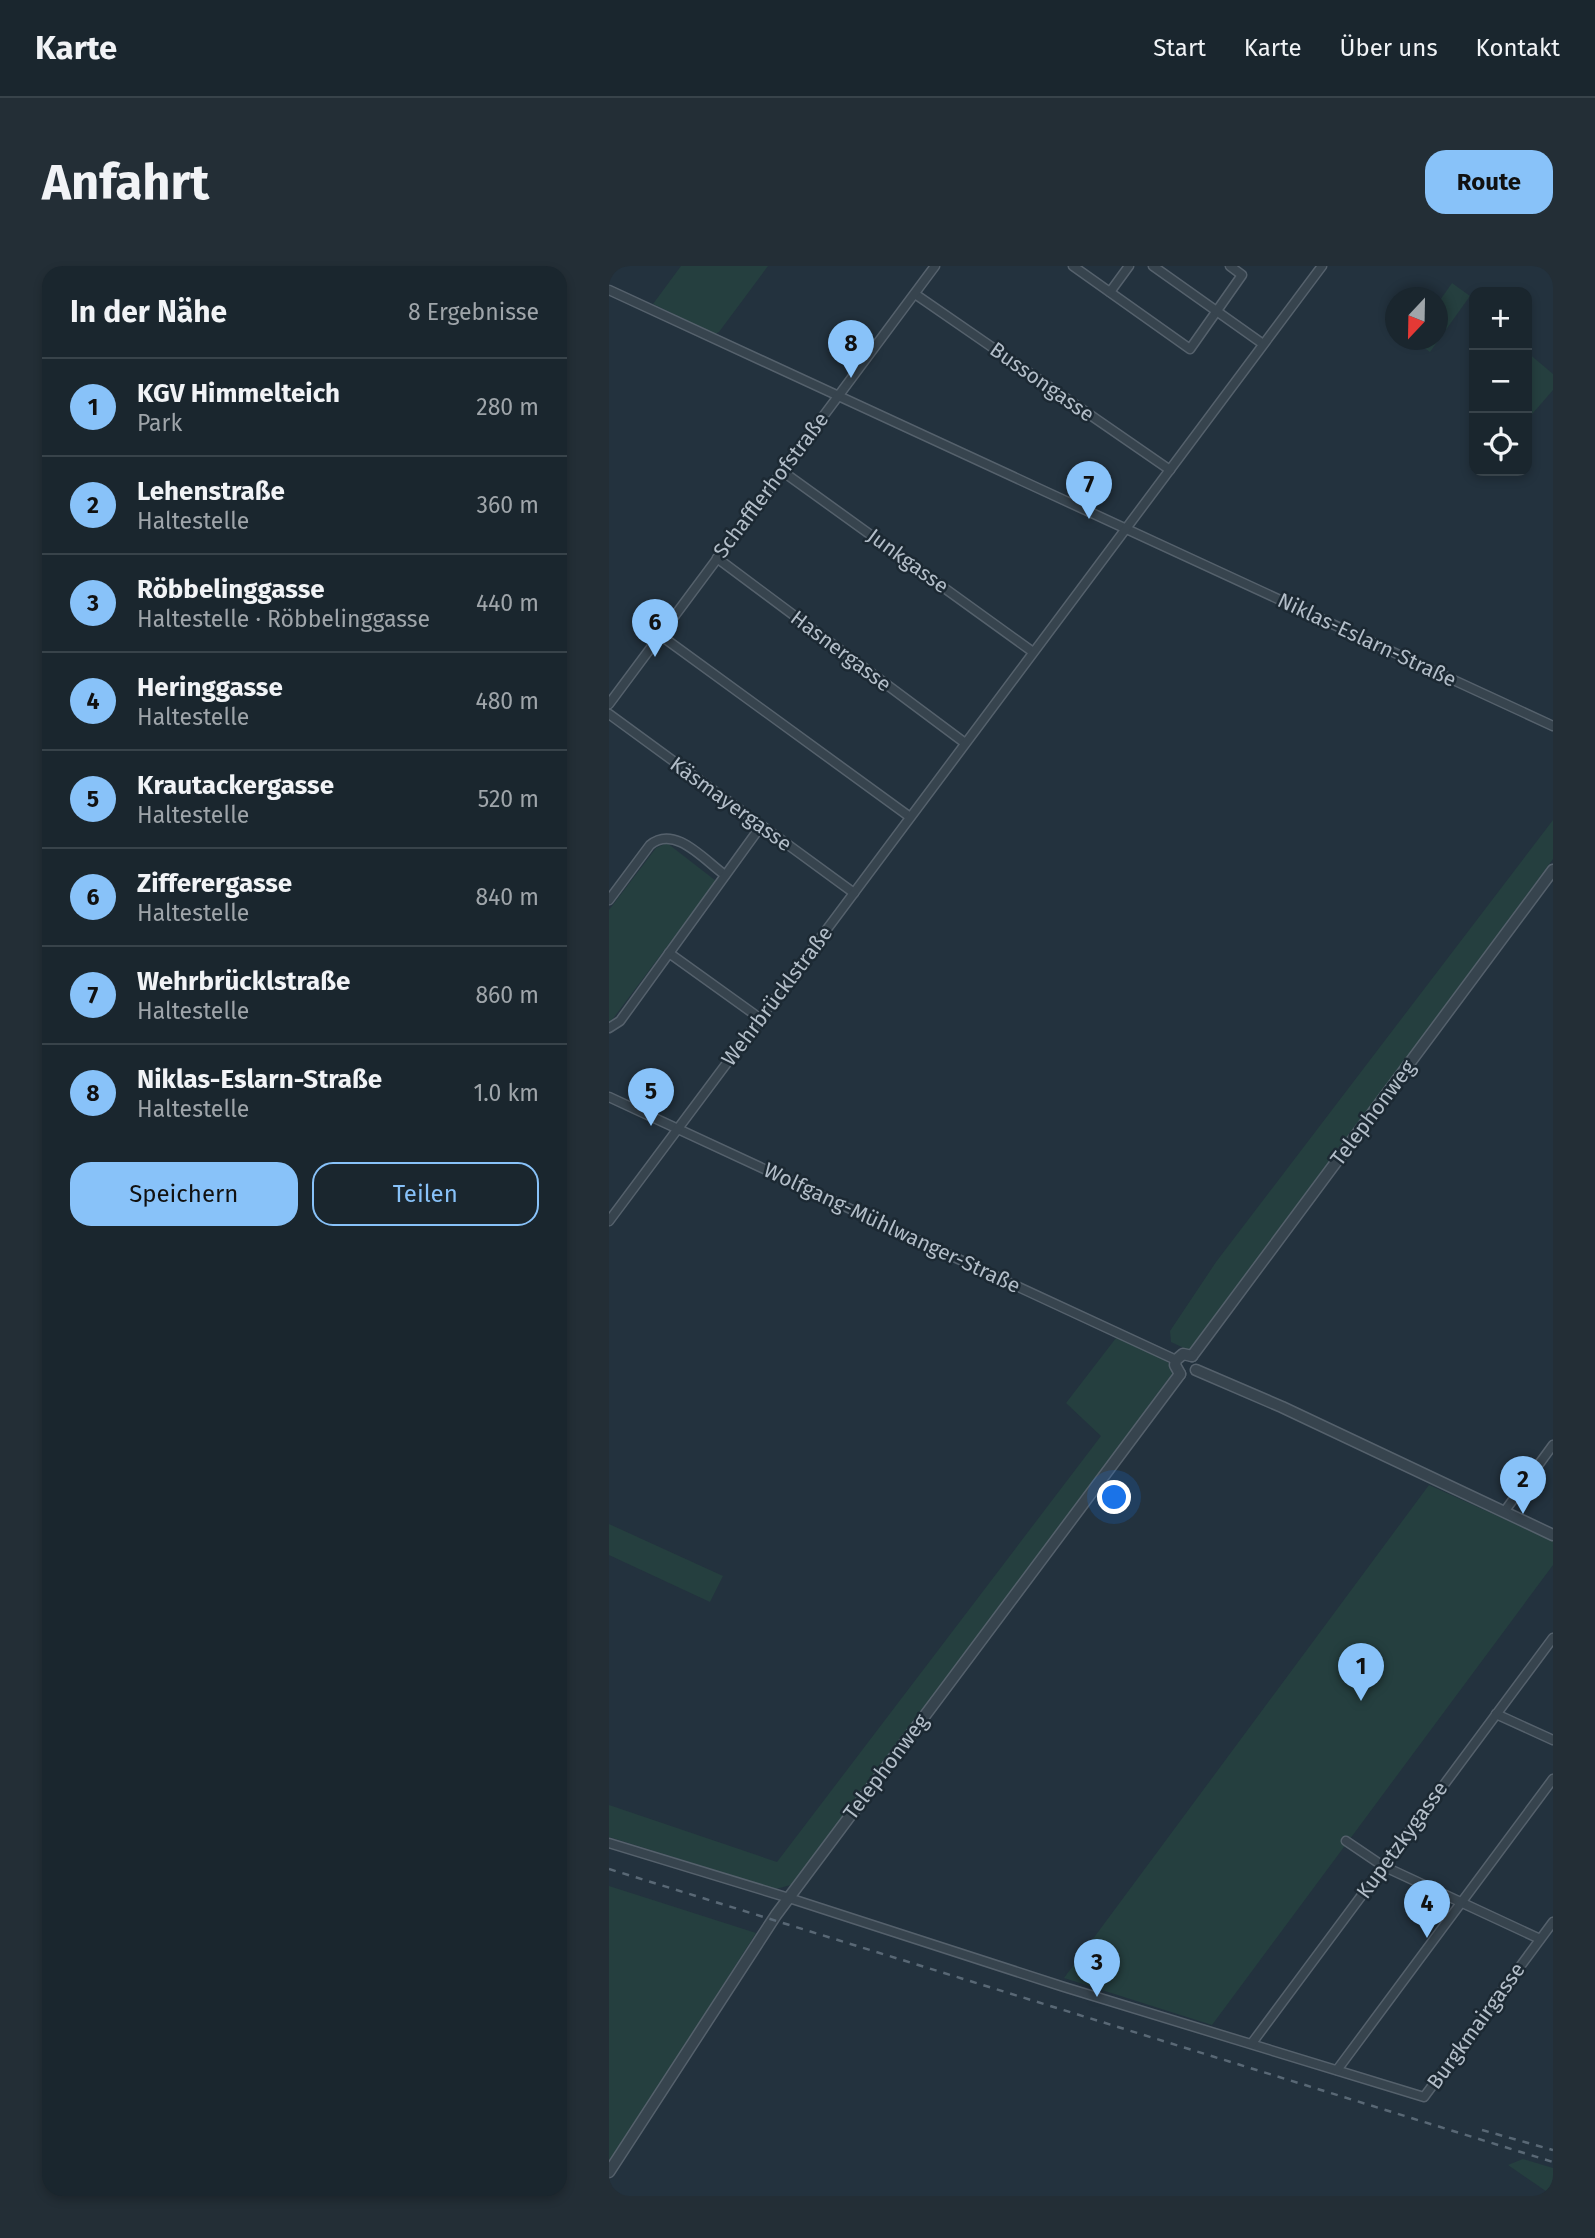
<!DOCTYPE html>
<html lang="de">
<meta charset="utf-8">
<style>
:root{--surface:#1a262e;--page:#232e36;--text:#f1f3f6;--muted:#9fa5aa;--line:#38434a;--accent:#88c2f9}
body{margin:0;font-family:"Fira Sans",sans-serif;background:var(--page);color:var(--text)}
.controls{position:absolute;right:21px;top:21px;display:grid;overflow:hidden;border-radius:14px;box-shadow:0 4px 10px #0003}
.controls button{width:63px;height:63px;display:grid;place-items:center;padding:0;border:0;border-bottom:2px solid var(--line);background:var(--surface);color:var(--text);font:35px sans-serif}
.compass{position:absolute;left:776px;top:21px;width:63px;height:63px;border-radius:50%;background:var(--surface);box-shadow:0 4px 10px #0003;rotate:202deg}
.you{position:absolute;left:506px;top:1232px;width:24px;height:24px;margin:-18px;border:5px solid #fff;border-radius:50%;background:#1a73e8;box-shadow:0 0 0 10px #1a73e833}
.badge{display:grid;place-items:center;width:46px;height:46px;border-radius:50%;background:var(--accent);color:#111;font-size:23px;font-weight:700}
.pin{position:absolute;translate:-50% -58px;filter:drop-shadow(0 2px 4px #0008)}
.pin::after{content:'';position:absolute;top:37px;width:24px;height:21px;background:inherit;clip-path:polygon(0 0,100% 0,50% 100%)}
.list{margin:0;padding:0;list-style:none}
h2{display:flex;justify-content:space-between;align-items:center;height:91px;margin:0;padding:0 28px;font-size:30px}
h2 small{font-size:23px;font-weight:400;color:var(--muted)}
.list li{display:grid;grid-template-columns:46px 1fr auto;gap:21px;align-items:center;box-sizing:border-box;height:98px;padding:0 28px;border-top:2px solid var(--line)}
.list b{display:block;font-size:26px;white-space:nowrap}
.list p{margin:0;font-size:23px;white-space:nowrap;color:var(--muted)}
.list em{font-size:23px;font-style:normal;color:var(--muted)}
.actions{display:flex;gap:14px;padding:21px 28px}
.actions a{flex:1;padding:16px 0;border:2px solid var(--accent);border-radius:21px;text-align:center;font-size:24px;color:var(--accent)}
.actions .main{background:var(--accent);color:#111}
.icon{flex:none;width:38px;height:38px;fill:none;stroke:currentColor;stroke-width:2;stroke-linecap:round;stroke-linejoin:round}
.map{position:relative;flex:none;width:944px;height:1930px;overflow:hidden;border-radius:21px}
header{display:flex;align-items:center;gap:42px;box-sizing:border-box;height:98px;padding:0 35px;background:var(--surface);border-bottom:2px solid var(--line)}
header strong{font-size:33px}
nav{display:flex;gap:38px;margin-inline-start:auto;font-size:24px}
.intro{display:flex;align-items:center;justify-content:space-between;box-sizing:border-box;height:168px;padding:0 42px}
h1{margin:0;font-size:49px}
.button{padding:18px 32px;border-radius:21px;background:var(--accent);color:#111;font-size:24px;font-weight:700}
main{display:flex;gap:42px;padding:0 42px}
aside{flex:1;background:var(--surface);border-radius:21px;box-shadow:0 4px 10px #0003}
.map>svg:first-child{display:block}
</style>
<header>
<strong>Karte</strong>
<nav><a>Start</a><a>Karte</a><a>Über uns</a><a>Kontakt</a></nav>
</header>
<div class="intro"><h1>Anfahrt</h1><a class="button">Route</a></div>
<main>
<aside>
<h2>In der Nähe<small>8 Ergebnisse</small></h2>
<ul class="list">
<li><span class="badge">1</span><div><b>KGV Himmelteich</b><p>Park</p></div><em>280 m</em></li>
<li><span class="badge">2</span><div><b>Lehenstraße</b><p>Haltestelle</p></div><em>360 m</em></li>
<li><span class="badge">3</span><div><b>Röbbelinggasse</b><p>Haltestelle · Röbbelinggasse</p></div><em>440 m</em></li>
<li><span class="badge">4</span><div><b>Heringgasse</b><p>Haltestelle</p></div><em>480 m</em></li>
<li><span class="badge">5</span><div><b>Krautackergasse</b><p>Haltestelle</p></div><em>520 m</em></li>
<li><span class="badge">6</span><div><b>Zifferergasse</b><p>Haltestelle</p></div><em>840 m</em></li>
<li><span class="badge">7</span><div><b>Wehrbrücklstraße</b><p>Haltestelle</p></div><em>860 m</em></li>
<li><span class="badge">8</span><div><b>Niklas-Eslarn-Straße</b><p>Haltestelle</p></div><em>1.0 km</em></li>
</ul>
<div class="actions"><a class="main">Speichern</a><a>Teilen</a></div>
</aside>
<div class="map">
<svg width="944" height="1930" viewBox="0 0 944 1930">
<rect width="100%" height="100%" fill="#23323e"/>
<g fill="#253f3f">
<path d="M72 0H159L110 66 106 68 44 38Z"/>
<path d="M843 17 861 30 821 86 804 74H828L829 37Z"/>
<path d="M918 86 944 108V124L918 154Z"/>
<path d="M944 554V593L584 1082 579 1084 562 1076 561 1065 607 996Z"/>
<path d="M58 577 107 615 0 758V644L47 582Z"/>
<path d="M507 1072 555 1093 561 1098 563 1108 185 1618 167 1623 0 1571V1539L168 1596 492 1170 457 1137Z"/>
<path d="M820 1219 944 1275V1299L603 1759 455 1712Z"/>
<path d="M0 1258 114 1310 101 1336 0 1289Z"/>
<path d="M0 1620 147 1667 0 1899Z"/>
<path d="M914 1893 944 1902V1930L899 1899Z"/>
</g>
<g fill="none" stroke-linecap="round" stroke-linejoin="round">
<g stroke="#55616c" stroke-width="11">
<g id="minor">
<path d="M464 0 581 83 633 9 621 0"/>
<path d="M544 0 654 78"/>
<path d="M0 24 944 460"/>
<path d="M501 26 520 0"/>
<path d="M306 28 561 204"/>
<path d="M173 205 424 386"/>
<path d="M108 292 356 477"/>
<path d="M51 369 301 551"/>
<path d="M0 438 326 0"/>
<path d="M0 448 245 627"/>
<path d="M0 634 41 579C66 558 96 595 116 609"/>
<path d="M60 687 152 753"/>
<path d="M0 762 11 755 152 560"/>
<path d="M0 831 567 1094"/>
<path d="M0 955 713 0"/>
<path d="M895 1246 944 1179"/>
<path d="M887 1448 944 1474"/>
<path d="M737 1575 774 1600 931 1673"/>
<path d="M0 1577 180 1632 455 1721 815 1831 944 1656"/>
<path d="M643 1777 944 1372"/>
<path d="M728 1804 944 1513"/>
</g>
</g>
<g stroke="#55616c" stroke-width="13">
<g id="tertiary">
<path d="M583 1090 944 604"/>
<path d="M587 1104 673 1141 944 1269"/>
<path d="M571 1108 566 1099 567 1094 574 1088 583 1090"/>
<path d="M0 1906 167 1649 571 1108"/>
</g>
</g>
<use href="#minor" stroke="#37444e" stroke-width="8"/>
<use href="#tertiary" stroke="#37444e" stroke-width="10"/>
<g stroke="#596875" stroke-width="2.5" stroke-dasharray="7 7" stroke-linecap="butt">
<path d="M0 1603 944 1896"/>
<path d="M873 1864 944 1884"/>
</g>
</g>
<g text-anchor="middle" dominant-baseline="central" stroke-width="5" stroke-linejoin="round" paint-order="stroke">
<g font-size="21" fill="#b3bec9" stroke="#1c2933">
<text transform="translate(433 116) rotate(35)">Bussongasse</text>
<text transform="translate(162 219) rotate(-53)">Schafflerhofstraße</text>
<text transform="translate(299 295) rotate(36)">Junkgasse</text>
<text transform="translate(758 374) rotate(25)">Niklas-Eslarn-Straße</text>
<text transform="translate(232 385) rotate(37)">Hasnergasse</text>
<text transform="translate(122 538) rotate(36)">Käsmayergasse</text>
<text transform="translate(168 730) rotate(-53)">Wehrbrücklstraße</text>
<text transform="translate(764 847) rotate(-53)">Telephonweg</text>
<text transform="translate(283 962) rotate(25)">Wolfgang-Mühlwanger-Straße</text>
<text transform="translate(277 1501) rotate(-53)">Telephonweg</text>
<text transform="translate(793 1574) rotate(-54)">Kupetzkygasse</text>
<text transform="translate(867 1760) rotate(-54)">Burgkmairgasse</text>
</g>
</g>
</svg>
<div class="controls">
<button>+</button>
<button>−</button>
<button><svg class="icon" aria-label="locate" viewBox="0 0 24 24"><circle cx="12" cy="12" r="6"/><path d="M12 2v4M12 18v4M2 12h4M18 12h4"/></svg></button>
</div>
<svg class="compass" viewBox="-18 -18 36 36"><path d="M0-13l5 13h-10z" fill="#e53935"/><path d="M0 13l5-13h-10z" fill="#9fa5aa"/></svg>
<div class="you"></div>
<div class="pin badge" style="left:752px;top:1435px">1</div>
<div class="pin badge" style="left:914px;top:1248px">2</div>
<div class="pin badge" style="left:488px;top:1731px">3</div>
<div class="pin badge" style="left:818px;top:1672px">4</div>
<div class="pin badge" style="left:42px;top:860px">5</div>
<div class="pin badge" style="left:46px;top:391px">6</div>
<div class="pin badge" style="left:480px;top:253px">7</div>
<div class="pin badge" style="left:242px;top:112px">8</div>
</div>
</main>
